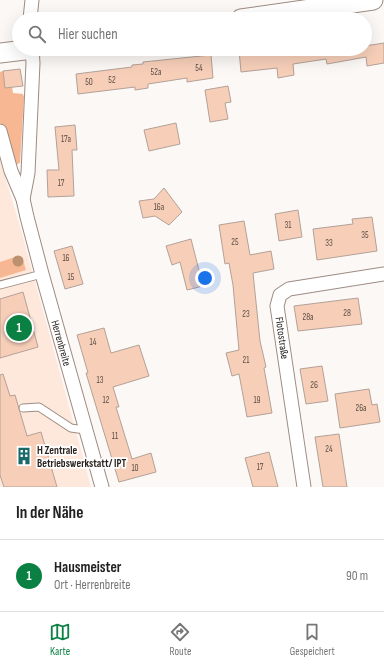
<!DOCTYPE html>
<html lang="de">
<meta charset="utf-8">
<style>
:root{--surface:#fff;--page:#f6f6f6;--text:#222;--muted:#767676;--line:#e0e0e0;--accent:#0b8043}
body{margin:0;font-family:"Sofia Sans Condensed",sans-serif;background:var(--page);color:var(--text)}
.you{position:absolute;left:205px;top:278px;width:14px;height:14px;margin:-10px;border:3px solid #fff;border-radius:50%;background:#1a73e8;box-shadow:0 0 0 6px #1a73e833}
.badge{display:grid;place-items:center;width:26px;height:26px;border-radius:50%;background:var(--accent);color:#fff;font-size:13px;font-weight:700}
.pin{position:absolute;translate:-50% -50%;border:2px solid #fff;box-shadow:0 1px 4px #0006}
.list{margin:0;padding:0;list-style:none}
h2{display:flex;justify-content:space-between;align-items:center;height:52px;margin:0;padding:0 16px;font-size:17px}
h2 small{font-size:13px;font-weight:400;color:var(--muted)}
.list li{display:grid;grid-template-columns:26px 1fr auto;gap:12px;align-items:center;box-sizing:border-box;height:72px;padding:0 16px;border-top:1px solid var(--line)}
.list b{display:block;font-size:15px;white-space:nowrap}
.list p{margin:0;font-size:13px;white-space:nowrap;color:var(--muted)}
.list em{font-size:13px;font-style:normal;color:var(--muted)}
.icon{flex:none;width:22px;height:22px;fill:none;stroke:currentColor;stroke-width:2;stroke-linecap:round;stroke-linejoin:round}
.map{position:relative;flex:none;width:384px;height:487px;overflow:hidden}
.search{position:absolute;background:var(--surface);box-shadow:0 4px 16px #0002;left:12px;right:12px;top:12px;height:44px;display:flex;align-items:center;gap:10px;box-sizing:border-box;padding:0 14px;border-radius:22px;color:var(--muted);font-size:15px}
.sheet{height:124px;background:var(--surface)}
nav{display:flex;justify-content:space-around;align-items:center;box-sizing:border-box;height:56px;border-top:1px solid var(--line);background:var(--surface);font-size:11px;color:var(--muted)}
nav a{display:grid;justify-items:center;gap:2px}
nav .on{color:var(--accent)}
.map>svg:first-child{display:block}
</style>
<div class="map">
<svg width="384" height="487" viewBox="0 0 384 487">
<rect width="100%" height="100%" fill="#fcf8f6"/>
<path fill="#fee8dc" d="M0 160 21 230 91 487H0Z"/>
<g fill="#f7b793">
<path d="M3 71 12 87 13 93 23 94 24 97 20 163 15 165 11 159 0 122V72Z"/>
<path d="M18 256 22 257 26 270 0 278V262Z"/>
</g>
<g fill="#f7cfb9" stroke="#b3a197">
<path d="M384 43V63L367 66 366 57 327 64 326 59 293 64 294 75 278 78 277 68 241 72 239 50 249 49H365V46Z"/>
<path d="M211 55 213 78 187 82V78L148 84V88L135 90V87L78 94 76 74 132 67V65L143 64V62Z"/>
<path d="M20 69 23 86 5 88 3 71Z"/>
<path d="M228 86 231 102 225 103 228 119 210 122 205 90Z"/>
<path d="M176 123 180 144 149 151 144 130Z"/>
<path d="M75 125 77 150H72L74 196 48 197 47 170H59L55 127Z"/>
<path d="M164 188 182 212 169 225 155 216 143 218 139 201 154 199Z"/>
<path d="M298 210 302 237 279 241 275 214Z"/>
<path d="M372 217 377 251 317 260 313 229 353 224 352 219Z"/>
<path d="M244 221 250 255 271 251 274 269 253 273 260 341 266 367 264 368 272 413 247 417 239 374 232 376 226 353 239 350 233 285 229 263 225 264 219 225Z"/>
<path d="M191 239 203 286 187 290 180 262 172 265 166 246Z"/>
<path d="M72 246 83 284 65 289 54 251Z"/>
<path d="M23 292 38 347 0 358V299Z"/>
<path d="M358 298 362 324 298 331 294 306Z"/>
<path d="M104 328 111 353 139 345 149 376 113 387 119 407H116L132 459 151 453 156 472 119 482 86 373H88L77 335Z"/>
<path d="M322 366 328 401 306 404 300 369Z"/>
<path d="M3 374 10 396 15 395 27 436 41 432 57 487H4L0 475V375Z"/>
<path d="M369 389 372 405 377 404 380 422 340 428 335 394Z"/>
<path d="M339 434 347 487H323L315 437Z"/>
<path d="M269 452 278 487H253L245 458Z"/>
</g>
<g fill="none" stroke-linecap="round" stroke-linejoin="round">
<g stroke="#9d8c82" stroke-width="9">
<g id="service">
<path d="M0 285 42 274"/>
<path d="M23 408 39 407 71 428 85 430"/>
</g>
</g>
<g stroke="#9d8c82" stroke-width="15">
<g id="minor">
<path d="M30 19 32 0"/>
<path id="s1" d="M0 131 11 171 23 199 27 217 42 274 102 487"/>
<path d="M23 199 28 173 33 63 32 49"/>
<path d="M304 487 277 306 280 295 289 289 384 274"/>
</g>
</g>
<g stroke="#9d8c82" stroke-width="21">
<g id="secondary">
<path d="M241 19 373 0"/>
<path d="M0 53 33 49"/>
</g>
</g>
<use href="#service" stroke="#fff" stroke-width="7"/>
<use href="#minor" stroke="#fff" stroke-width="13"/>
<use href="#secondary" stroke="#fff" stroke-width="19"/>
</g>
<circle fill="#bc916f" cx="18" cy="261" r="5.5"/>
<defs>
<g id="building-bare" transform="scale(1.38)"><path d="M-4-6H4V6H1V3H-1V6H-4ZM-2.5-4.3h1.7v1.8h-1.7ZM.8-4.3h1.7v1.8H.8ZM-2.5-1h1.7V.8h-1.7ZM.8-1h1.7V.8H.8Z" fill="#1b6869" stroke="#fff" stroke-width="2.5" paint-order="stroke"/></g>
</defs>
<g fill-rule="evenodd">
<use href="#building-bare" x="24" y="456"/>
</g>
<g text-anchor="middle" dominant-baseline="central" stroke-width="3.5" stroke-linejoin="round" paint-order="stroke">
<g font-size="9" fill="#5c4d45">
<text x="199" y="68">54</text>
<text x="156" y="72">52a</text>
<text x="112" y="80">52</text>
<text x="89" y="82">50</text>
<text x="66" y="139">17a</text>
<text x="61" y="183">17</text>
<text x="159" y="207">16a</text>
<text x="288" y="225">31</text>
<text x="365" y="235">35</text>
<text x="235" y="242">25</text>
<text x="329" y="243">33</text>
<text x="66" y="258">16</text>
<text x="71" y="277">15</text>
<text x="347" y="313">28</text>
<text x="246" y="314">23</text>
<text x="308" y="317">28a</text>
<text x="93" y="342">14</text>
<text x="246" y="360">21</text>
<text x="100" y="380">13</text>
<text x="314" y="385">26</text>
<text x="106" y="400">12</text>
<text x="257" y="400">19</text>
<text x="361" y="408">26a</text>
<text x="115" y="436">11</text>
<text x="329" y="449">24</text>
<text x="260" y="467">17</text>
<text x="135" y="468">10</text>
</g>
<g font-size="11" fill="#29221e" stroke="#fff">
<text transform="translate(282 338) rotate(82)">Flotostraße</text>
<text stroke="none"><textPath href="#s1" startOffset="221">Herrenbreite</textPath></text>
</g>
<g font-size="11" font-weight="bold" fill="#29221e" stroke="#fff" text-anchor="start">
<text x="37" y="450">H Zentrale<tspan x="37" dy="13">Betriebswerkstatt/ IPT</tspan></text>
</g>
</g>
</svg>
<div class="you"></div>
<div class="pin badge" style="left:19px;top:328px">1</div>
<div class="search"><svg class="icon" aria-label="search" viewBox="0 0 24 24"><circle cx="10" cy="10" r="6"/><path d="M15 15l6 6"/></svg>Hier suchen</div>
</div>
<section class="sheet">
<h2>In der Nähe<small></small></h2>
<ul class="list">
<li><span class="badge">1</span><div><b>Hausmeister</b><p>Ort · Herrenbreite</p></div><em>90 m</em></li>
</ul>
</section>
<nav>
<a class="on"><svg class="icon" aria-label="map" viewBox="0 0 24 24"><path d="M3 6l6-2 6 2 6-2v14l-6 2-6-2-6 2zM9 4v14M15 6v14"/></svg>Karte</a>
<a><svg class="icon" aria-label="directions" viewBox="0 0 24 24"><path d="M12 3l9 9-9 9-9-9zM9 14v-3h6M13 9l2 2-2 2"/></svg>Route</a>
<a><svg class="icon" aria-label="saved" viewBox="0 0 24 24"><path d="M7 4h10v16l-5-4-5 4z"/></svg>Gespeichert</a>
</nav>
